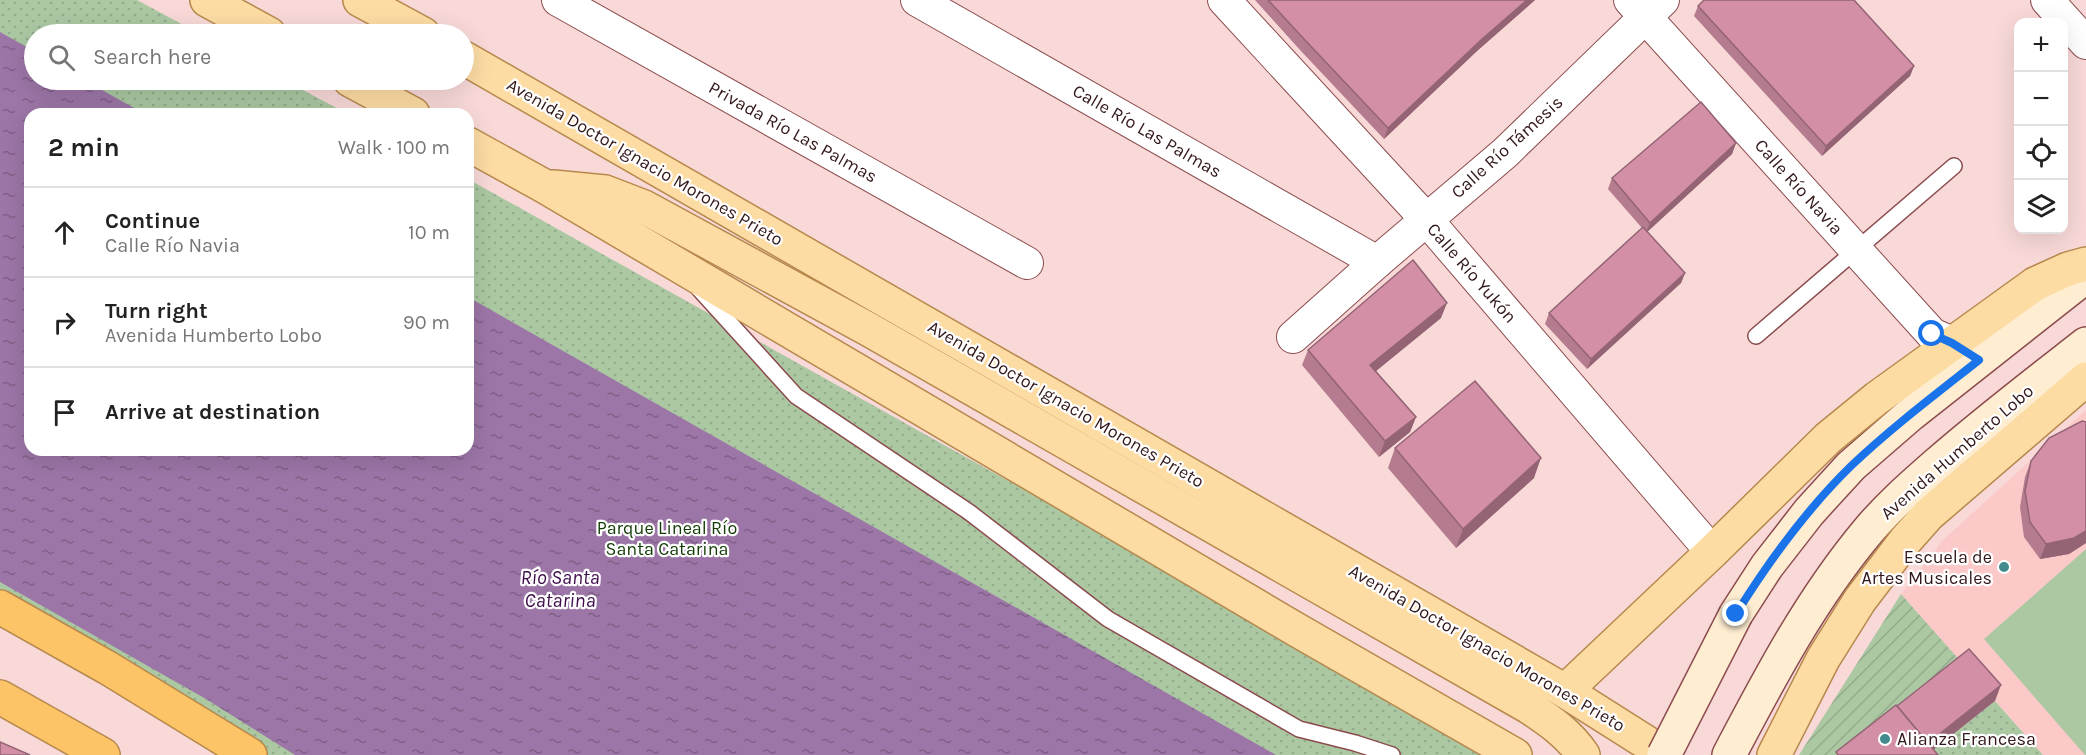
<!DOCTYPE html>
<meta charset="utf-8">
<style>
:root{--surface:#fff;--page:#f2f2f2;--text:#222;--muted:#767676;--line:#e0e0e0}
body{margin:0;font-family:Karla,sans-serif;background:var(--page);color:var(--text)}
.controls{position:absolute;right:18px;top:18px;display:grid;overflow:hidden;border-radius:12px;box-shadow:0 6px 24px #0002}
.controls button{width:54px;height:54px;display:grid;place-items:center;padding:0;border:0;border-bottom:2px solid var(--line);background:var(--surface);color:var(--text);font:30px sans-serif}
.stop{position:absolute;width:18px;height:18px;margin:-14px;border:4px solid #1a73e8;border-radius:50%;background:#fff}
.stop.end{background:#1a73e8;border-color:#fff;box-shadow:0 2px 6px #0008}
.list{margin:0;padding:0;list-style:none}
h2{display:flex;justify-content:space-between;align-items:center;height:78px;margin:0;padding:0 24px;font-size:26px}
h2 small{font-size:20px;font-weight:400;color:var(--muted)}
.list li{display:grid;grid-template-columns:39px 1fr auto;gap:18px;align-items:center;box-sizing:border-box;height:90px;padding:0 24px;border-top:2px solid var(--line)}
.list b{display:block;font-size:22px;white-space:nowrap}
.list p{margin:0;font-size:20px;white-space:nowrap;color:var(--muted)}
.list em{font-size:20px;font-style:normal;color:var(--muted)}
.icon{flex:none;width:33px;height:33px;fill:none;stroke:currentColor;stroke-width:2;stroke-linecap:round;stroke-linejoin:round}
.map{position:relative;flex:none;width:2086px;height:755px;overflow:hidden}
.search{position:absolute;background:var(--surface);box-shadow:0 6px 24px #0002;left:24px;top:24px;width:450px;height:66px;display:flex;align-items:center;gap:15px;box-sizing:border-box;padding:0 21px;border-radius:33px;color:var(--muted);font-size:22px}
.panel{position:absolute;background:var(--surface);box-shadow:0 6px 24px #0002;left:24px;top:108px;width:450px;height:348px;border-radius:18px}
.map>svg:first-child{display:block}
</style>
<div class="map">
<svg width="2086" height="755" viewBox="0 0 2086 755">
<defs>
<pattern id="park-dots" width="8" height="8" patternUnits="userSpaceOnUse" patternTransform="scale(1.5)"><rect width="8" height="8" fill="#abc8a3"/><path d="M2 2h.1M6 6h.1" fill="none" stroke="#94ab8c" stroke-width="1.8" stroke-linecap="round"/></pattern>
<pattern id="garden-furrows" width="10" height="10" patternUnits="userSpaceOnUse" patternTransform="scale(1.5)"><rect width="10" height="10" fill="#abc8a3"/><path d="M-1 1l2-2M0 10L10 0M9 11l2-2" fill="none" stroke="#94ab8c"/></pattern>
<pattern id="water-ripples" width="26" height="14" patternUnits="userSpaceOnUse" patternTransform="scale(1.5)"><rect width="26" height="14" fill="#9c76a7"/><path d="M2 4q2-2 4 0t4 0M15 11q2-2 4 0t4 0" fill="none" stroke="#806087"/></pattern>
</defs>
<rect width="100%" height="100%" fill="#f8d9d8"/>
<path fill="#fbc9c8" d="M2086 410V755H2043L1901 594 1943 540Z"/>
<g fill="url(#park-dots)">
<path d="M0 0H137L200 34H34V80H284L348 114H30V450H468V179L1023 489 1489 755H246L0 613Z"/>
<path d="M1995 701 2043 755H1927Z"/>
</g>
<path fill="url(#garden-furrows)" d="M1901 594 1963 664 1849 755H1799Z"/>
<path fill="#abc8a3" d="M2086 549V755H2085L1984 639Z"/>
<path fill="url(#water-ripples)" d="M0 32 34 51V80H84L145 114H30V450H468V297L1276 755H295L206 699 0 582Z"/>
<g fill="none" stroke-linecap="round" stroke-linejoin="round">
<g stroke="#8c4c4e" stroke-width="18">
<g id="lane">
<path d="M699 289 796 396 969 512 1108 619 1299 729 1355 743 1392 755"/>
<path d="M1756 336 1954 166"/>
</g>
</g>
<g stroke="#8c4c4e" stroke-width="34">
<g id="street">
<path d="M558 0 1027 263"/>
<path d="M917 0 1377 262"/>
<path d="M1224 0 1426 219 1712 552"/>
<path d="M1630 0 1932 334 1952 343 1973 356"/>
<path d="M2047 0 2086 43"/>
<path d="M1293 337 1377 262 1505 153 1663 0"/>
</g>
</g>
<g stroke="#8c4c4e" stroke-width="36">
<g id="secondary">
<path d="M1736 614 1767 566 1809 512 1851 466 1911 414 2086 276"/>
<path d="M1729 755C1770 677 1811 599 1868 531 1889 506 1913 485 1937 464 1985 422 2036 383 2086 344"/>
</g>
</g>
<g stroke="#b6884c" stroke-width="36">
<g id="primary">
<path d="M207 0 269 34"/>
<path d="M360 0 423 34"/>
<path d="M464 58 1565 691 1666 755"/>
<path d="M350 80 413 114"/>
<path d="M468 144 544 186 1297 630 1515 755"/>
<path d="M553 187 605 192 644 207 868 329 1529 707C1550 721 1569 734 1583 755"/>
<path d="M1565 691 1712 552 1828 438 1877 398 2035 284 2068 269 2086 264"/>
<path d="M1774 755 1823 659 1860 600 1905 541 1928 515 2086 379"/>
</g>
</g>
<g stroke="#b6884c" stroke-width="36">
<g id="highway">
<path d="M0 607 108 668 250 755"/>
<path d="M0 697 103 755"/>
</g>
</g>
<use href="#lane" stroke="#fff" stroke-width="15"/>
<use href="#street" stroke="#fff" stroke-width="32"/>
<use href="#secondary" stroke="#feedd1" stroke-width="33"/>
<use href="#primary" stroke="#fddca4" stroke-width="33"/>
<use href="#highway" stroke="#fcc467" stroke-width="33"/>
<g stroke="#8c4c4e" stroke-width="36" stroke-linecap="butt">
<path id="secondary-bridge" d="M1664 755 1736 614"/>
</g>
<use href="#secondary-bridge" stroke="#feedd1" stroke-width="33"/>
</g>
<g fill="#b57b8e">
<path d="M1255 0H1535L1477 51 1384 139 1300 50Z"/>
<path d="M1698 6 1914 66 1910 76 1822 156 1694 16Z"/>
<path d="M1736 143 1732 154 1647 232 1685 273 1681 283 1587 369 1545 324 1549 313 1642 228 1608 189 1612 178Z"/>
<path d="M1441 318 1376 371 1416 417 1410 432 1379 457 1302 365 1308 350Z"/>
<path d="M2086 422V543L2069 554 2040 559 2024 537 2020 507 2025 477 2031 461Z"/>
<path d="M1395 448 1534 478 1456 548 1388 468Z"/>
</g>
<g fill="#946474">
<path d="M1527 0H1535L1477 51 1384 139 1388 128 1481 40Z"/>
<path d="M1914 66 1910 76 1822 156 1826 146Z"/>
<path d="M1736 143 1732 154 1646 233 1650 223Z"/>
<path d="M1685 273 1681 283 1587 369 1591 359Z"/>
<path d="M1447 303 1441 318 1365 380 1370 365Z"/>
<path d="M1416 417 1410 432 1379 457 1385 441Z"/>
<path d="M1541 458 1534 478 1456 548 1463 529Z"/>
<path d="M2086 531V543L2069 554 2040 559 2046 544Z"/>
<path d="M2001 685 1995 701 1927 755 1925 746Z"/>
</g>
<g fill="#d38fa5" stroke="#946474" stroke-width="1.5">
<path d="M1268 0H1527L1481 40 1388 128 1304 39Z"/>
<path d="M1704 0H1854L1914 66 1826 146 1698 6Z"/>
<path d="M1701 102 1736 143 1650 223 1612 178Z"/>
<path d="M1643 227 1685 273 1591 359 1549 313Z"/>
<path d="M1413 260 1447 303 1370 365 1416 417 1385 441 1308 350Z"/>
<path d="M1475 381 1541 458 1463 529 1395 448Z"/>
<path d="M2082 421 2086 422V531L2074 538 2046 544 2030 522 2025 491 2031 461 2049 438Z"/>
<path d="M1969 649 2001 685 1928 743 1897 706Z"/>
<path d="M1896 705 1938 755H1838L1836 752Z"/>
<path d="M0 742 30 755H0Z"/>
</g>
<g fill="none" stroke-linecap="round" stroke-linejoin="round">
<path stroke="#1a73e8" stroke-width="8" d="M1736 614C1769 561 1806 510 1851 466 1891 428 1936 394 1979 360L1952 343 1932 334"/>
</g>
<g fill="#428a8d" stroke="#fff" stroke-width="2">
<circle cx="2004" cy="567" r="6"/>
<circle cx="1885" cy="739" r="6"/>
</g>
<g text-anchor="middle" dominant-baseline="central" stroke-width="4.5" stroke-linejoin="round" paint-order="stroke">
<g font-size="18" fill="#331819" stroke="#fff">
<text transform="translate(1147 131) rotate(30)">Calle Río Las Palmas</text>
<text transform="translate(793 132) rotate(29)">Privada Río Las Palmas</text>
<text transform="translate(1507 147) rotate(-42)">Calle Río Támesis</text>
<text transform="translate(645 162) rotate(30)">Avenida Doctor Ignacio Morones Prieto</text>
<text transform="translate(1799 187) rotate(48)">Calle Río Navia</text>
<text transform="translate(1472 273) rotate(49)">Calle Río Yukón</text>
<text transform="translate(1066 404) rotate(30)">Avenida Doctor Ignacio Morones Prieto</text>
<text transform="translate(1957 452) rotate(-41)">Avenida Humberto Lobo</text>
<text transform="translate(1487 648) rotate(30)">Avenida Doctor Ignacio Morones Prieto</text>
</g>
<g font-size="18" fill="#133b05" stroke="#fff">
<text x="667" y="528">Parque Lineal Río<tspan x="667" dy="21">Santa Catarina</tspan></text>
</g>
<g font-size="18" fill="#331819" stroke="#fff" text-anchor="end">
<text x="1992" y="557">Escuela de<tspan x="1992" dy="21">Artes Musicales</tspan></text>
<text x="1897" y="739" text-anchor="start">Alianza Francesa</text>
</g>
<g font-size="20" font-style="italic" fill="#400e4c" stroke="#fff">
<text x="560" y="577">Río Santa<tspan x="560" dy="23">Catarina</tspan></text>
</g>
</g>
</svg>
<div class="controls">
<button>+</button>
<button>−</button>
<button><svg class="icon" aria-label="locate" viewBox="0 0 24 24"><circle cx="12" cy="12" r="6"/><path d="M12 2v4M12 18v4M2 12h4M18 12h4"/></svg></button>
<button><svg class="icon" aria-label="layers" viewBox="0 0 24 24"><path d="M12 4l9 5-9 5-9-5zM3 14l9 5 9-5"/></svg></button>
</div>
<div class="stop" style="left:1932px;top:334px"></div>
<div class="stop end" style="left:1736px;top:614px"></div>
<div class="search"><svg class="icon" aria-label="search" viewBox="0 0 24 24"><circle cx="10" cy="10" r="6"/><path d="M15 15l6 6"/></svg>Search here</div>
<section class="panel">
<h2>2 min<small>Walk · 100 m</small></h2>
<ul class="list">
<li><svg class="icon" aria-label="ahead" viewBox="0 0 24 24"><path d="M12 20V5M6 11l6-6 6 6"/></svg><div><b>Continue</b><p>Calle Río Navia</p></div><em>10 m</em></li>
<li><svg class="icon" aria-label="right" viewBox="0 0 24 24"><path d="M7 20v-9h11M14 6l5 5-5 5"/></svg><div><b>Turn right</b><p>Avenida Humberto Lobo</p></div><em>90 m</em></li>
<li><svg class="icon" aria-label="arrive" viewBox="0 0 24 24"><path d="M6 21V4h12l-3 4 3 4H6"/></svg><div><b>Arrive at destination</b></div></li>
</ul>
</section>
</div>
